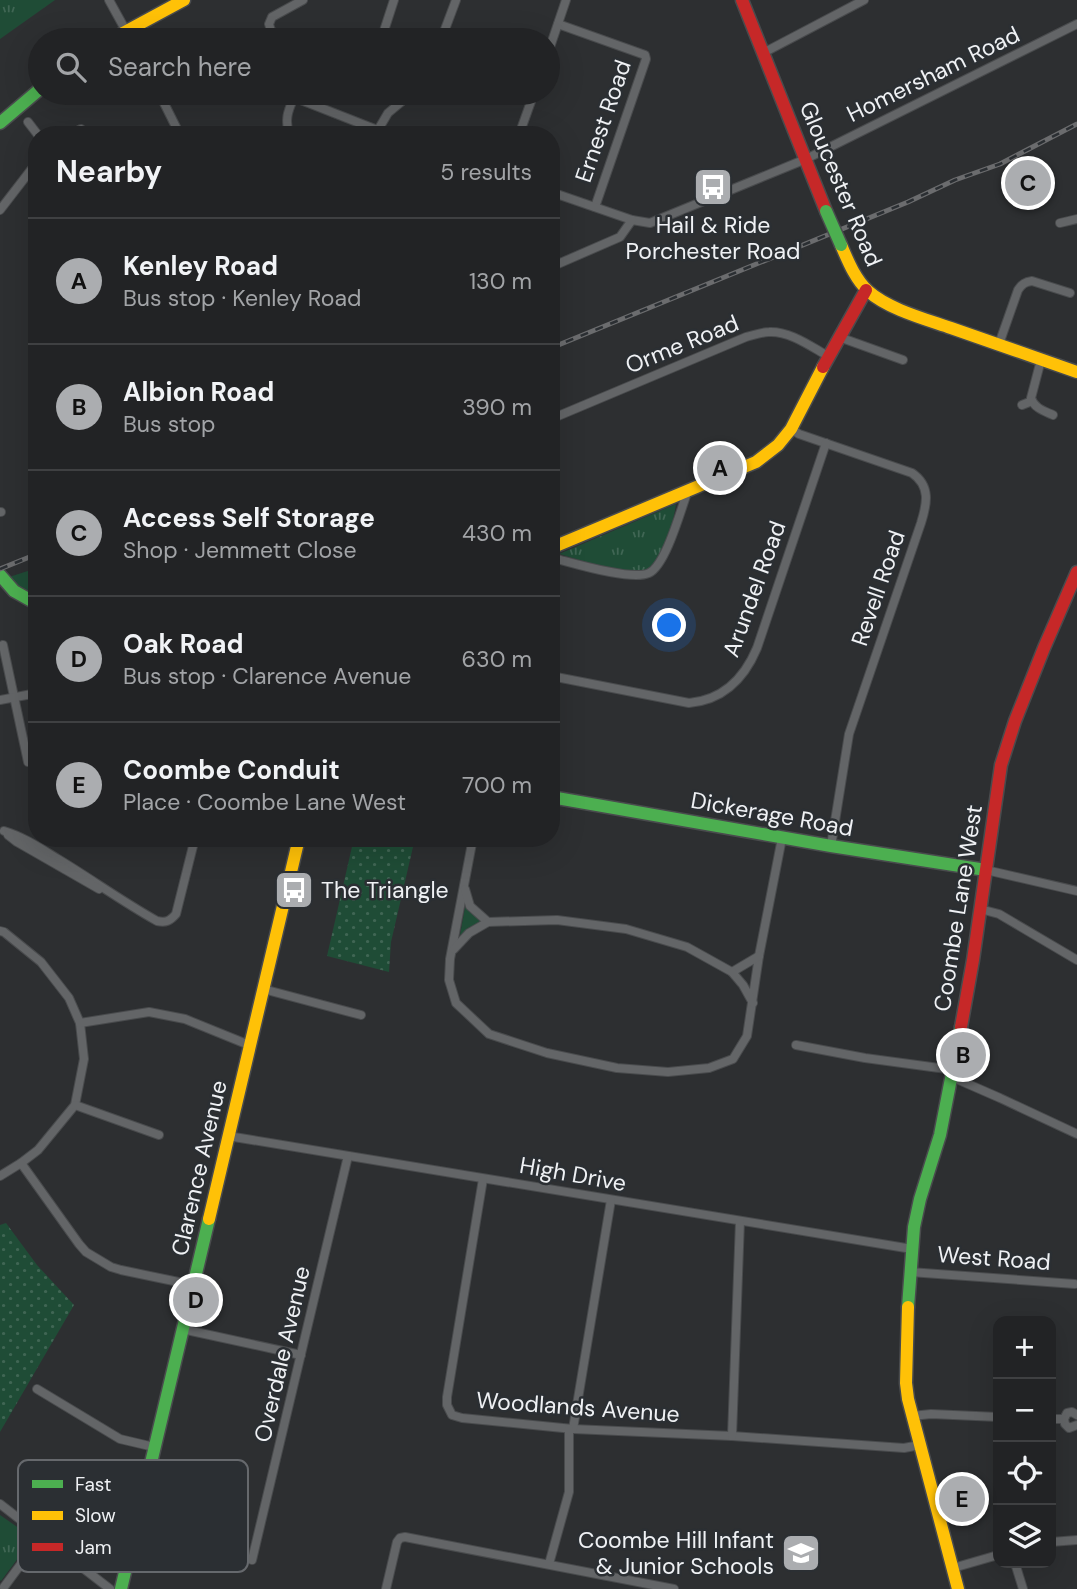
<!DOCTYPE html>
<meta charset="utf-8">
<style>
:root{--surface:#222325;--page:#2e2f32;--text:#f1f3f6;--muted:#a2a4a7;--line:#3f4042;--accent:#abadb0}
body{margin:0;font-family:"DM Sans",sans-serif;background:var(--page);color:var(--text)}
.controls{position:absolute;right:21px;bottom:21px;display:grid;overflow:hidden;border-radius:14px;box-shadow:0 7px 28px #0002}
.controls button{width:63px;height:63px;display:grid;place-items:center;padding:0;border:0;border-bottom:2px solid var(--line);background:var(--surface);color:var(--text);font:35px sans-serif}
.you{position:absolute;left:670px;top:626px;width:24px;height:24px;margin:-18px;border:5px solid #fff;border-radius:50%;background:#1a73e8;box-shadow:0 0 0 10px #1a73e833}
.badge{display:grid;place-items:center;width:46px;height:46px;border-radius:50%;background:var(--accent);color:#111;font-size:23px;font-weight:700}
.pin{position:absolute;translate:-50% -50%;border:4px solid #fff;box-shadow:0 2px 7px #0006}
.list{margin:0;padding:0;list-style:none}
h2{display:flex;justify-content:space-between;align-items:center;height:91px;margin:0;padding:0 28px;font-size:30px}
h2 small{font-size:23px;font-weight:400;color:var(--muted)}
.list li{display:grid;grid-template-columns:46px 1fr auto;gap:21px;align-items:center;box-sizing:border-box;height:126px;padding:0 28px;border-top:2px solid var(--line)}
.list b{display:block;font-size:26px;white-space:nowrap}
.list p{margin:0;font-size:23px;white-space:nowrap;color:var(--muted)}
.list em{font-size:23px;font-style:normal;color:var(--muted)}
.icon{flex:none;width:38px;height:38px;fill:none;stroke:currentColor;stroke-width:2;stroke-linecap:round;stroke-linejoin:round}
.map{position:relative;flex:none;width:1077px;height:1589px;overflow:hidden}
.search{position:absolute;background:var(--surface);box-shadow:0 7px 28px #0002;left:28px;top:28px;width:532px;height:77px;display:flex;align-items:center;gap:18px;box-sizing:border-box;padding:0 24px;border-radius:38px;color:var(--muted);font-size:26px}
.panel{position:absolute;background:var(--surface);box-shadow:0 7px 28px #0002;left:28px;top:126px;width:532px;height:721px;border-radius:28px}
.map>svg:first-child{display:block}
</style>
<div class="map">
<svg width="1077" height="1589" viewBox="0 0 1077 1589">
<defs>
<pattern id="park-tufts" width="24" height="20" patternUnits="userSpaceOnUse" patternTransform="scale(1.75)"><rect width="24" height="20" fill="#1f4c36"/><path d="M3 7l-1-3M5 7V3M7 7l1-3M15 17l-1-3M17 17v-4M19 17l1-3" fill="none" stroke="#406654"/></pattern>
<pattern id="garden-dots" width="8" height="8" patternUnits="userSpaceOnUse" patternTransform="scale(1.75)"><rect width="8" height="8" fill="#1f4c36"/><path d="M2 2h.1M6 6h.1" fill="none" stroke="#406654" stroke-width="1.8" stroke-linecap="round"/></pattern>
</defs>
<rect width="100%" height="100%" fill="#2d2f31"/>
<g fill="#1f4c36">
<path d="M37 568V595L18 586 9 577Z"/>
<path d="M465 907 482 922 460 935Z"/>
</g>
<g fill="url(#park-tufts)">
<path d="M0 0H55L0 39Z"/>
<path d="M676 504C673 523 666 558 649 569 635 579 578 559 559 554Z"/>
<path d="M0 1515 33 1538 1 1581 0 1580Z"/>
</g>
<g fill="url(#garden-dots)">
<path d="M354 838H375L413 847 391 942 389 972 327 956Z"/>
<path d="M6 1223 37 1265 74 1305 0 1432V1225Z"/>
</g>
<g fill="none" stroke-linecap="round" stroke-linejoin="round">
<g stroke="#494b4d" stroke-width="10">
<g id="street">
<path d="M109 0 131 40"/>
<path d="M558 24 645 55 646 59 595 207"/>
<path d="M290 40 271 31 269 24 272 17 303 0"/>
<path d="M381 40 394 0"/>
<path d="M441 40 456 0"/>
<path d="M548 53 566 0"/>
<path d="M763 53 864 0"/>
<path d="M159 93 180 135"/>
<path d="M283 93 390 135"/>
<path d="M28 122 38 135"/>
<path d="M378 130 388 113 412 93"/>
<path d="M69 135 81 129 86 135"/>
<path d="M290 135C284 120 288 111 294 97"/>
<path d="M519 135 534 93"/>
<path d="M551 192 632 220 650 223 806 159 1077 24"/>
<path d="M0 210 37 162"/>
<path d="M1060 223 1077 219"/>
<path d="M551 267 620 237 632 220"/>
<path d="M839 337 903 360"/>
<path d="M999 344 1018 290C1022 284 1025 282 1032 281L1070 293"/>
<path d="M1041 360 1031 398C1034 408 1044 411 1053 415"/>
<path d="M1022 405 1032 401"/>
<path d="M551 419 746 337C754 335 762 332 769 332 790 331 810 346 828 356"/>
<path d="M791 429 799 434 912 473C931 486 927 504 921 523L849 734 831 846"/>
<path d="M0 512H1"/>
<path d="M551 555 557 559C576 564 632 581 649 573 666 565 681 509 688 490"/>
<path d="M3 645 28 762"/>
<path d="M551 676 689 703C723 700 744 679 757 648L826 443"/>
<path d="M0 700 37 693"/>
<path d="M4 831C24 837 40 848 58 859 91 879 123 902 157 921 166 923 170 921 176 914L195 838"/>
<path d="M8 835 17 842 99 889"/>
<path d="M473 838 450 959 449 980 456 1003 489 1034 547 1053 617 1068 668 1072 709 1068 733 1059 747 1036 759 956 782 838"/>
<path d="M986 870 1077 891"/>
<path d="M465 889 470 906 488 922"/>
<path d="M980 909 999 914 1077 960"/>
<path d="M0 931 4 932 41 962 69 998 80 1023 84 1059 75 1105 38 1150 21 1163 0 1176"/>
<path d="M454 949 469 933 488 922 557 920 626 929 687 947 732 972 759 956"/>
<path d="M732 972 743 985 753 1003"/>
<path d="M263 989 361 1015"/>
<path d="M80 1023 149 1012 185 1019 249 1045"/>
<path d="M796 1045 865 1058 954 1070"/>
<path d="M952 1077 1000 1098 1077 1134"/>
<path d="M75 1105 159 1135"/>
<path d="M228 1136 912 1249"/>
<path d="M21 1163 79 1244 86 1252 111 1267 121 1270 193 1285"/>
<path d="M483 1179 447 1397V1405L452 1415 462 1418 573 1429 732 1436 904 1448 920 1445"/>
<path d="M910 1272 1075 1284"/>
<path d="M182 1329 301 1355"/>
<path d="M37 1389 120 1439 154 1447"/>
<path d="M1077 1415 1072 1412 1067 1413 1064 1419 1065 1424 1069 1428 1077 1425"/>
<path d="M912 1416 931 1414 998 1417"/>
<path d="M1051 1419H1064"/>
<path d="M573 1429 611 1200"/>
<path d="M732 1436 740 1221"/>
<path d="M0 1504 110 1589"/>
<path d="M1051 1542 1077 1540"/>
<path d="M252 1560 348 1156"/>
<path d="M1015 1563 1023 1589"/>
<path d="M549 1564 569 1492V1429"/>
<path d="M953 1568 998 1555"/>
<path d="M4 1587 41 1537"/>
<path d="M386 1589 397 1542 400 1538 405 1537 674 1589"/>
</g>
</g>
<g stroke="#494b4d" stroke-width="15">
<g id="fast">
<path d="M0 123 40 89"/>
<path d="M0 575 14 591 37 604"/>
<path d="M551 797 831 846 986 870"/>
<path d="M908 1307 914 1227 920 1199 940 1135 961 1027"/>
<path d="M121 1589 209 1219"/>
</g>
</g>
<g stroke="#494b4d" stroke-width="15">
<g id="slow">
<path d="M110 40 184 0"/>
<path d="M841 245C848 261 855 279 868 291 888 309 925 319 951 328 993 343 1035 357 1077 372"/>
<path d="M551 548 756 462 778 445 791 429 823 367"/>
<path d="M209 1219 299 838"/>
<path d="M908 1307 906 1383 908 1399 958 1589"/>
</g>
</g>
<g stroke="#494b4d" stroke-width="15">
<g id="jam">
<path d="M742 0 826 211"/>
<path d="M823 367 866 290"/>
<path d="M961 1027 973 960 1001 765 1015 721 1044 648 1077 572"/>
</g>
</g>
<use href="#street" stroke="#636567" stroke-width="8"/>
<use href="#fast" stroke="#4caf50" stroke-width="12"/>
<use href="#slow" stroke="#ffc107" stroke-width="12"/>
<use href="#jam" stroke="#c62828" stroke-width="12"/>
<g stroke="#6b6c6e" stroke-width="5">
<g id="rail">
<path d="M551 348 908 202 955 180 1000 164 1077 124"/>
<path d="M0 569 37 554"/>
</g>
</g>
<use href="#rail" stroke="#2b2f33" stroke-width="2.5" stroke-dasharray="8" stroke-linecap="butt"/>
<g stroke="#494b4d" stroke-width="15" stroke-linecap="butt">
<path id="fast-bridge" d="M826 211 841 245"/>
</g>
<use href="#fast-bridge" stroke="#4caf50" stroke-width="12"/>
</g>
<defs>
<g id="bus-square" transform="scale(2.0125)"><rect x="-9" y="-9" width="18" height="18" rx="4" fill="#abadb0" stroke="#2b2f33"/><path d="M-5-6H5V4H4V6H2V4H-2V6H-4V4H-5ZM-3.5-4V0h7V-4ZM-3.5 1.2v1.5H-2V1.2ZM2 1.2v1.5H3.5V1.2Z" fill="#fff"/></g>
<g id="school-square" transform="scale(2.0125)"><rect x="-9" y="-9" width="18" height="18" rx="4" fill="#abadb0" stroke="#2b2f33"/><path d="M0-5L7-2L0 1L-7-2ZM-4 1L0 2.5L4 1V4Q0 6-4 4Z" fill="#fff"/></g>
</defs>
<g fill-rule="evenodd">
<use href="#bus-square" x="713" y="187"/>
<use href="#bus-square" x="294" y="890"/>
<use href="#school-square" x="801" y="1553"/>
</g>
<g text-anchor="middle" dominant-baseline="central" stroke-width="5" stroke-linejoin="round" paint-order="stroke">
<g font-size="23" fill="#eff1f4" stroke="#2b2f33">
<text transform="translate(933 74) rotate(-26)">Homersham Road</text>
<text transform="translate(603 121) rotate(-71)">Ernest Road</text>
<text transform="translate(841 184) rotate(67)">Gloucester Road</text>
<text transform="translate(682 344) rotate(-22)">Orme Road</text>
<text transform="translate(878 588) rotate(-71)">Revell Road</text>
<text transform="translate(754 589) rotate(-70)">Arundel Road</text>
<text transform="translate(772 814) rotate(10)">Dickerage Road</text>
<text transform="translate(958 908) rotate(-81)">Coombe Lane West</text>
<text transform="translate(199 1168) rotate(-77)">Clarence Avenue</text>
<text transform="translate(573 1174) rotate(10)">High Drive</text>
<text transform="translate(994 1258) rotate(4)">West Road</text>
<text transform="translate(282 1354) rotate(-77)">Overdale Avenue</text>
<text transform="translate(578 1407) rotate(4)">Woodlands Avenue</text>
</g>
<g font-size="23" fill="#eff1f4" stroke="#2b2f33">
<text x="713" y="225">Hail &amp; Ride<tspan x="713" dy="26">Porchester Road</tspan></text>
<text x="321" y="890" text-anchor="start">The Triangle</text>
<text x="774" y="1540" text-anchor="end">Coombe Hill Infant<tspan x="774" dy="26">&amp; Junior Schools</tspan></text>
</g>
</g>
<rect x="18" y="1460" width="230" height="112" rx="10" fill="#2b2f33" stroke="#66696d" stroke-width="2"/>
<rect x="32" y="1480" width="31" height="8" fill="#4caf50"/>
<rect x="32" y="1511" width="31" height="9" fill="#ffc107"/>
<rect x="32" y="1543" width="31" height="8" fill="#c62828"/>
<g font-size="19" fill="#eff1f4">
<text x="75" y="1491">Fast</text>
<text x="75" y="1522">Slow</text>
<text x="75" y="1554">Jam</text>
</g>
</svg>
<div class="controls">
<button>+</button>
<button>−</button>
<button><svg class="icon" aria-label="locate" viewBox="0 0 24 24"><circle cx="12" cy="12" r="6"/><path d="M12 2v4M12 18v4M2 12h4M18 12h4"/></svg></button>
<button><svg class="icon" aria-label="layers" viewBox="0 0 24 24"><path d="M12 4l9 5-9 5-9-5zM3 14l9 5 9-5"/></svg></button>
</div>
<div class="you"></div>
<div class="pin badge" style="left:720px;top:468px">A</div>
<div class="pin badge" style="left:963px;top:1055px">B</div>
<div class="pin badge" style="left:1028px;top:183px">C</div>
<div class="pin badge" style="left:196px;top:1300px">D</div>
<div class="pin badge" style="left:962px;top:1499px">E</div>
<div class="search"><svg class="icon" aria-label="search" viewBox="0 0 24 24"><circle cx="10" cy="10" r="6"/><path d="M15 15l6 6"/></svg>Search here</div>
<section class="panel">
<h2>Nearby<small>5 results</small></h2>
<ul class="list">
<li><span class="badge">A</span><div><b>Kenley Road</b><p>Bus stop · Kenley Road</p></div><em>130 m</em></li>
<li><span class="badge">B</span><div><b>Albion Road</b><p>Bus stop</p></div><em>390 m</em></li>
<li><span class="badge">C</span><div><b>Access Self Storage</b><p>Shop · Jemmett Close</p></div><em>430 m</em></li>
<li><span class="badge">D</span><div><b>Oak Road</b><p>Bus stop · Clarence Avenue</p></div><em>630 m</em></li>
<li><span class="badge">E</span><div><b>Coombe Conduit</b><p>Place · Coombe Lane West</p></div><em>700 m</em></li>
</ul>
</section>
</div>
